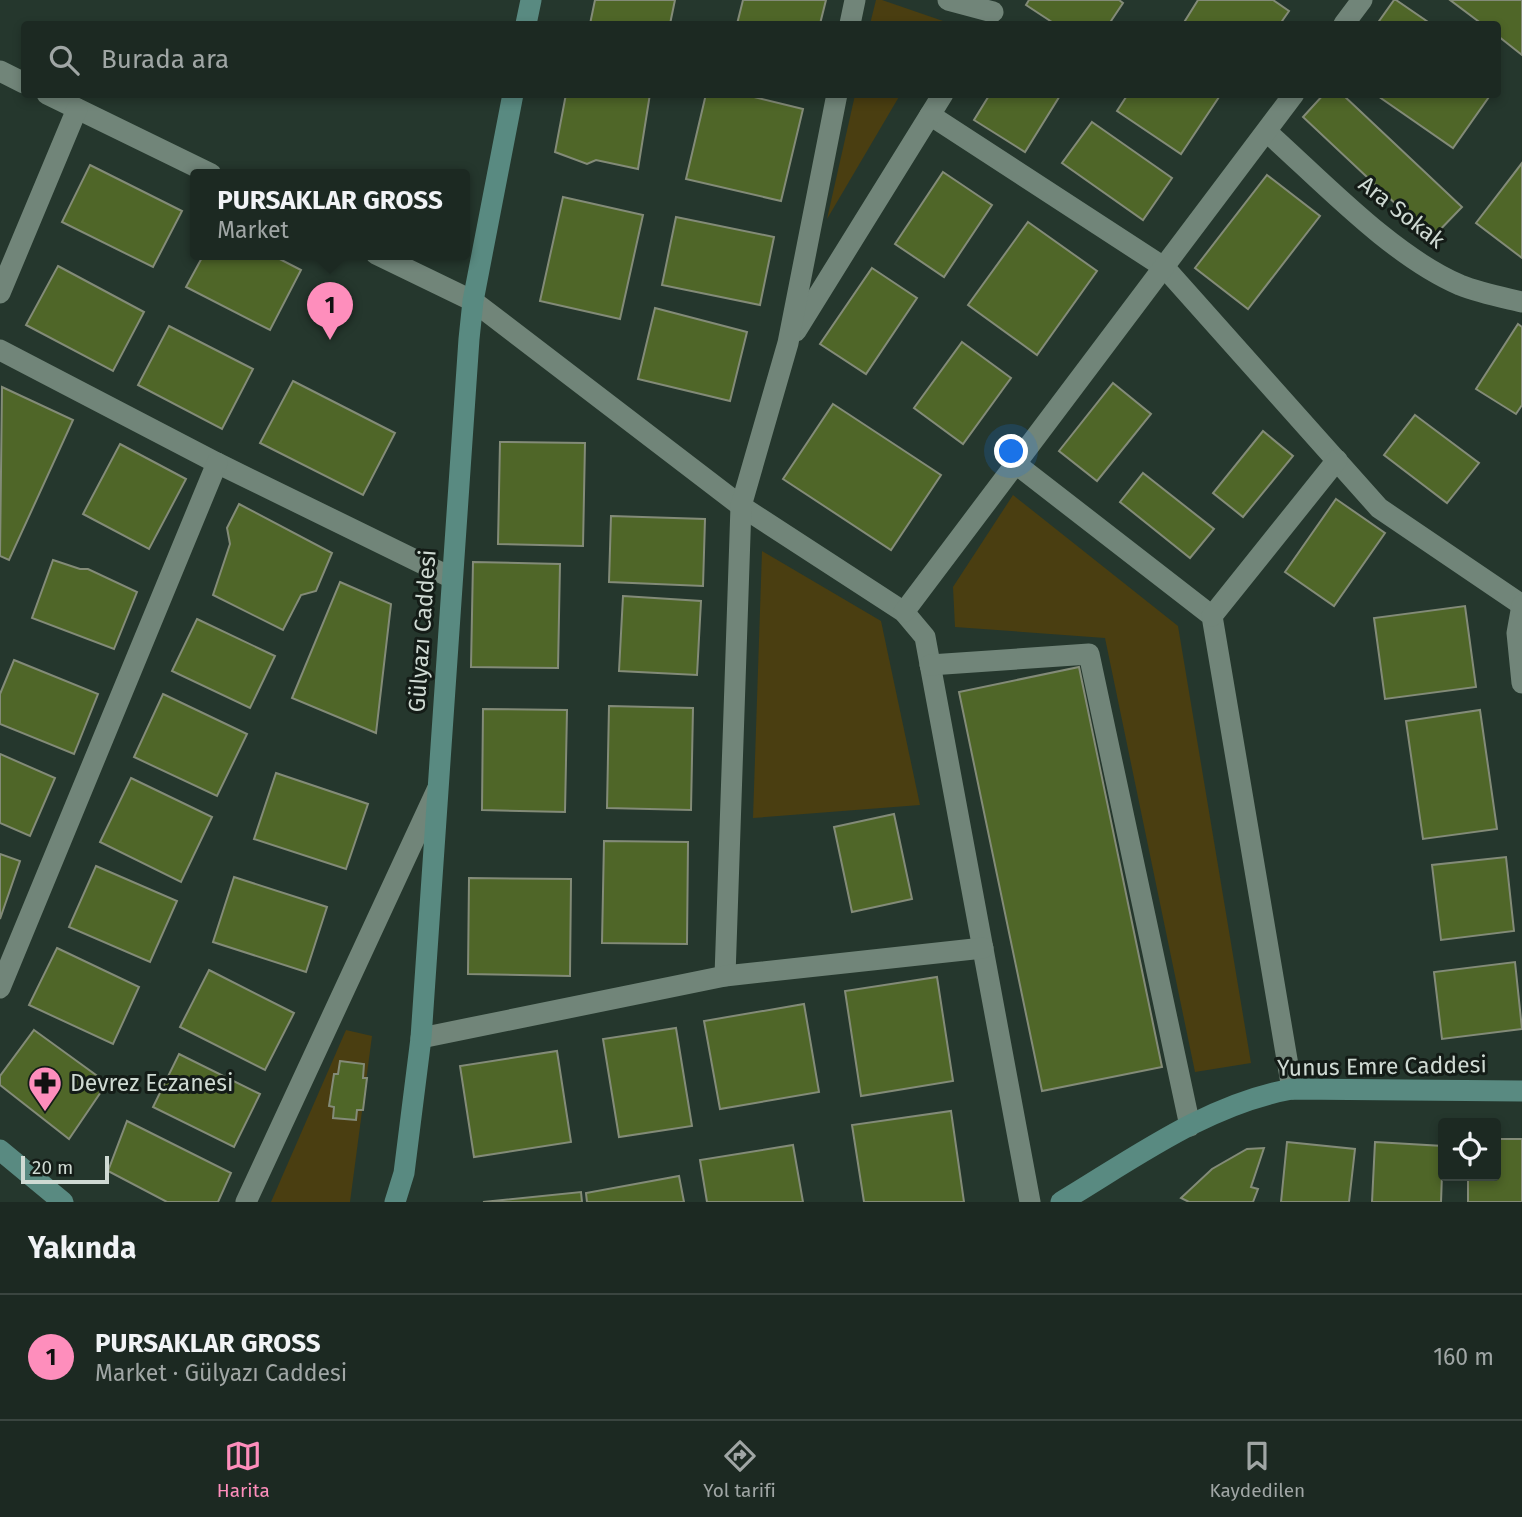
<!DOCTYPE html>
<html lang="tr">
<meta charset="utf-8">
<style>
:root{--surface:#1c2922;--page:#25312a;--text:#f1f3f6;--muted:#a0a6a5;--line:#3a4540;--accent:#fe8ebc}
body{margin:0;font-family:"Fira Sans",sans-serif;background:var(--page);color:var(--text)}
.controls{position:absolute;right:21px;bottom:21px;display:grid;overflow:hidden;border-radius:7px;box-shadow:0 4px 10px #0003}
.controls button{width:63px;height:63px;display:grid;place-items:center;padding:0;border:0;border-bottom:2px solid var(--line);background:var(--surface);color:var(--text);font:35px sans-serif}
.scale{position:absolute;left:21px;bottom:18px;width:88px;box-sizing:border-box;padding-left:7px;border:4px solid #cfdad3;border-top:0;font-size:19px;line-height:24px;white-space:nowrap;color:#cfdad3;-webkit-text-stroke:5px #141c17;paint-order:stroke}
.you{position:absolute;left:1012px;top:452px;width:24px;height:24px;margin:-18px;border:5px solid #fff;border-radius:50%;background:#1a73e8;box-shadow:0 0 0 10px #1a73e833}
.badge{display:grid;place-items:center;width:46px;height:46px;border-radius:50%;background:var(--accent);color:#111;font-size:23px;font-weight:700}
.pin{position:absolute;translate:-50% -58px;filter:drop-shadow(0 2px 4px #0008)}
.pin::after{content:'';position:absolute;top:37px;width:24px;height:21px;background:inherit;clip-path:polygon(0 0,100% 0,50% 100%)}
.popup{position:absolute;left:190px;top:169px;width:280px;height:91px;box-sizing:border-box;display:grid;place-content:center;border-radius:7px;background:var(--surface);filter:drop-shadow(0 2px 5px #0005);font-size:23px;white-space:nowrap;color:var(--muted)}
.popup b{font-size:26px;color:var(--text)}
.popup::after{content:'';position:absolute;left:50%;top:100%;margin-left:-14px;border:14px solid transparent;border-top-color:var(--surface)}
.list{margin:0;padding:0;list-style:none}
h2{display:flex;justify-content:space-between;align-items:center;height:91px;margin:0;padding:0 28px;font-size:30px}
h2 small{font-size:23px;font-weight:400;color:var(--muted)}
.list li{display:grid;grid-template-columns:46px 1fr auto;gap:21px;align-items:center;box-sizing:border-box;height:126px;padding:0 28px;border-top:2px solid var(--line)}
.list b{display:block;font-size:26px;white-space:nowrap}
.list p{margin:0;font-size:23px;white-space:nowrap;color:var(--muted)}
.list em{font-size:23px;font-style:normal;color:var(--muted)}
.icon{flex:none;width:38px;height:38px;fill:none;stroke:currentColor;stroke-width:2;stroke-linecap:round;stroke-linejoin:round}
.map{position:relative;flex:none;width:1522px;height:1202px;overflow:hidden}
.search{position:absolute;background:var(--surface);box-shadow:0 4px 10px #0003;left:21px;right:21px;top:21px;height:77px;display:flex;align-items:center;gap:18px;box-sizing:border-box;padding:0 24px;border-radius:7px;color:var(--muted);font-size:26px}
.sheet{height:217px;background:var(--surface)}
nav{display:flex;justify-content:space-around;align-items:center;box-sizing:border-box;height:98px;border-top:2px solid var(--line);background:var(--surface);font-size:19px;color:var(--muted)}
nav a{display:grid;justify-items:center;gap:4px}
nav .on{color:var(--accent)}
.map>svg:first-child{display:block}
</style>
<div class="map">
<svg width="1522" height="1202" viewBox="0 0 1522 1202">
<rect width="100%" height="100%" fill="#25372d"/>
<g fill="#4a3e11">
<path d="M876 0H882L943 21 941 24H870Z"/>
<path d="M855 95H900L827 219Z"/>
<path d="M1013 495 1178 626 1251 1063 1195 1072 1105 638 955 627 953 587Z"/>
<path d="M762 551 881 621 920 805 753 818Z"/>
<path d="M346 1030 372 1036 350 1202H271Z"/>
</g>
<g fill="#4f6628" stroke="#838b78" stroke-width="2">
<path d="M595 0H675L670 24H590Z"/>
<path d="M743 0H826L820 24H737Z"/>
<path d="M1029 0H1119L1123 3 1109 24H1055L1026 5Z"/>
<path d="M1198 0H1273L1289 11 1280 24H1183Z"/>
<path d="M1394 0H1396L1431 24H1377Z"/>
<path d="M1450 0H1522V55L1498 36V24H1482Z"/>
<path d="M566 94H650L638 169 596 160 587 164 555 152Z"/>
<path d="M706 94H742L803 109 781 201 686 179Z"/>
<path d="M990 94H1061L1025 152 974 120Z"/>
<path d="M1128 94H1221L1181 154 1117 111Z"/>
<path d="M1324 94H1342L1462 207 1432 238 1303 117Z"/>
<path d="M1375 94H1491L1453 148Z"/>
<path d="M1092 122 1172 178 1143 220 1062 163Z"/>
<path d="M1522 163V258L1476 223Z"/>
<path d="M90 165 182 211 153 267 62 222Z"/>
<path d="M943 172 992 205 944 277 895 244Z"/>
<path d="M1267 175 1320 216 1248 309 1195 268Z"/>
<path d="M563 197 643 215 620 319 540 301Z"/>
<path d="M676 217 774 237 760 305 662 285Z"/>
<path d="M1028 222 1097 271 1037 355 968 305Z"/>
<path d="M204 254H270L301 270 270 330 186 287Z"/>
<path d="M58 266 144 312 113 371 26 325Z"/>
<path d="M872 268 917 298 866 374 820 344Z"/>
<path d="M655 308 747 332 730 401 638 379Z"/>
<path d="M1518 324 1522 327V405L1516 414 1476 389Z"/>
<path d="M169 326 253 369 222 429 138 385Z"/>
<path d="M962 342 1011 378 963 444 914 408Z"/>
<path d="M293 381 395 433 363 495 260 443Z"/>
<path d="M1113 383 1151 414 1097 481 1059 451Z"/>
<path d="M2 387 73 420 9 560 0 556Z"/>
<path d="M833 404 941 475 891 550 783 479Z"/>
<path d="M1415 415 1479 463 1447 503 1384 455Z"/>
<path d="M1263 431 1293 456 1243 517 1213 493Z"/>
<path d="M500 442 585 443 583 546 498 544Z"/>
<path d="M120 444 186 479 149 549 83 514Z"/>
<path d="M1143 473 1214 529 1190 558 1120 502Z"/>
<path d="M1336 499 1385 533 1334 606 1285 572Z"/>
<path d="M239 504 332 553 316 591 301 595 283 630 213 595 230 544 227 528Z"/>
<path d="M611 516 705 519 703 586 609 582Z"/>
<path d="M53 560 80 569H88L137 592 114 649 32 618Z"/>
<path d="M473 562 560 564 558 668 471 667Z"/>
<path d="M340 582 391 604 376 733 292 698Z"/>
<path d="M623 596 701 601 697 675 619 671Z"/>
<path d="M1465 606 1476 687 1385 699 1374 618Z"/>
<path d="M197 619 275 656 250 708 172 671Z"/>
<path d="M14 660 98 694 74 754 0 724V694Z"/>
<path d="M1079 667 1162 1067 1042 1091 959 692Z"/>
<path d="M163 694 247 734 217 796 134 757Z"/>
<path d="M609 706 693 708 691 810 607 808Z"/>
<path d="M483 709 567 710 565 812 482 810Z"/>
<path d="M1480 710 1497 829 1423 839 1406 721Z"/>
<path d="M0 754 55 778 30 836 0 823Z"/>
<path d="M276 773 368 804 346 869 254 839Z"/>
<path d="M131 778 212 817 181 882 100 842Z"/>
<path d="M894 814 912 899 852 912 834 827Z"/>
<path d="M604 841 688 842 687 944 602 943Z"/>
<path d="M0 854 20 861 0 919Z"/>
<path d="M1506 857 1514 931 1441 940 1432 865Z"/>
<path d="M96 866 177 901 150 962 69 927Z"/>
<path d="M234 877 327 907 306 972 213 942Z"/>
<path d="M469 878 571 879 570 976 468 974Z"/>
<path d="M57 948 139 987 113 1044 29 1005Z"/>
<path d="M1515 962 1522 1029 1442 1039 1434 972Z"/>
<path d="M209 970 294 1013 265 1070 180 1027Z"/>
<path d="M937 977 953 1081 861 1096 845 991Z"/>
<path d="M804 1004 819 1092 720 1109 704 1021Z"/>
<path d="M676 1028 692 1126 619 1137 603 1039Z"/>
<path d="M34 1030 107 1083 69 1139 0 1085V1076Z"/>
<path d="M557 1051 571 1142 474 1157 460 1066Z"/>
<path d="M179 1054 260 1094 234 1147 153 1107Z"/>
<path d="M340 1061 364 1064 363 1078H367L363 1110H357L356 1120 333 1118 334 1107 329 1106 334 1074H338Z"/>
<path d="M951 1111 964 1202H864L852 1125Z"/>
<path d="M127 1121 231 1173 218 1202H167L108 1171Z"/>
<path d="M1496 1139H1522V1202H1468V1176H1496Z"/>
<path d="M1287 1142 1355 1149 1349 1202H1281Z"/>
<path d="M1375 1142 1443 1146 1441 1202H1372Z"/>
<path d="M793 1145 803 1202H707L700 1160Z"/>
<path d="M1264 1148 1251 1187 1258 1189 1253 1202H1189L1181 1198 1212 1169 1247 1149Z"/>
<path d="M679 1176 684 1202H587L586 1193Z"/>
<path d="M581 1192 582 1202H483Z"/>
</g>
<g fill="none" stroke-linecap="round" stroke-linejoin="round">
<g stroke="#718579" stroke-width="21">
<path d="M948 0 993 12"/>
<path d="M850 24 855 0"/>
<path d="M1344 24 1362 0"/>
<path d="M0 71 24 83"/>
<path d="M47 94 211 174"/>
<path d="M930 115 1165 268 1379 508 1522 605"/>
<path d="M1267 132C1322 181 1392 256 1460 285 1480 293 1501 297 1522 302"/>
<path d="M376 254 473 301 741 506 904 612 925 637 1030 1202"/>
<path d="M0 293 77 109"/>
<path d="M796 331 943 94"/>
<path d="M0 350 217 463 452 578"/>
<path d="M1016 464 1212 616 1292 1089"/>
<path d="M1522 605 1517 633 1522 683"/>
<path d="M904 612 1294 94"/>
<path d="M1212 616 1337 460"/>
<path d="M930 665 1089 654 1190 1126"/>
<path d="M725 976 741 506 788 343 837 94"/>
<path d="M0 988 217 463"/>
<path d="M421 1038 725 976 983 948"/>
<path d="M246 1202 437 790"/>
</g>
<g stroke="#598a81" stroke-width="21">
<path d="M526 24 531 0"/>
<path d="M0 1150 63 1202"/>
<path d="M395 1202 404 1173 421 1038 469 339 473 301 513 94"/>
<path d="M1061 1202C1133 1159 1207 1104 1292 1089L1522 1091"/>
</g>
</g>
<defs>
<g id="pharmacy-pin" transform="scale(1.75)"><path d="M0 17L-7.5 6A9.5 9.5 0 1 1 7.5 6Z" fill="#fe8ebc" stroke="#141c17"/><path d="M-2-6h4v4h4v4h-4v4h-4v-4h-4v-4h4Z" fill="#111"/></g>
</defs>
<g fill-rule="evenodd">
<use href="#pharmacy-pin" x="45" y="1083"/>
</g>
<g text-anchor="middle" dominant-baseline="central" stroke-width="6" stroke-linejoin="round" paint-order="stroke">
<g font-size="23" fill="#cfdad3" stroke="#141c17">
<text transform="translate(1402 212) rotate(38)">Ara Sokak</text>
<text transform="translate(422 631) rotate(-86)">Gülyazı Caddesi</text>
<text transform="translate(1382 1066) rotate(-1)">Yunus Emre Caddesi</text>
</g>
<g font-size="23" fill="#cfdad3" stroke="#141c17" text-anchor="start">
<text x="70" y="1083">Devrez Eczanesi</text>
</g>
</g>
</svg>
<div class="controls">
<button><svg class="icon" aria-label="locate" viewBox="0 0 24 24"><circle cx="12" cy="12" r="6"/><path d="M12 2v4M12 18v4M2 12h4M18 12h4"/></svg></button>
</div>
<div class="scale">20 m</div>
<div class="you"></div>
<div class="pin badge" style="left:330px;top:340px">1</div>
<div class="popup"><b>PURSAKLAR GROSS</b>Market</div>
<div class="search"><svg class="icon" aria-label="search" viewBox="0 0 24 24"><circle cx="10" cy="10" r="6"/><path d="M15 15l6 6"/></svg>Burada ara</div>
</div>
<section class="sheet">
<h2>Yakında<small></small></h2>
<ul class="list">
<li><span class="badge">1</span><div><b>PURSAKLAR GROSS</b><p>Market · Gülyazı Caddesi</p></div><em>160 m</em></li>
</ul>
</section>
<nav>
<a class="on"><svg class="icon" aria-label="map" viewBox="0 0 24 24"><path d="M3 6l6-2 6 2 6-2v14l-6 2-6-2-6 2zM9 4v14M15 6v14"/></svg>Harita</a>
<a><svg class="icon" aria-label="directions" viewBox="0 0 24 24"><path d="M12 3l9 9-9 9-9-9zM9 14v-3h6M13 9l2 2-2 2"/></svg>Yol tarifi</a>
<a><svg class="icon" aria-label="saved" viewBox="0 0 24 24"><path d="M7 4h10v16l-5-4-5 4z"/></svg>Kaydedilen</a>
</nav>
